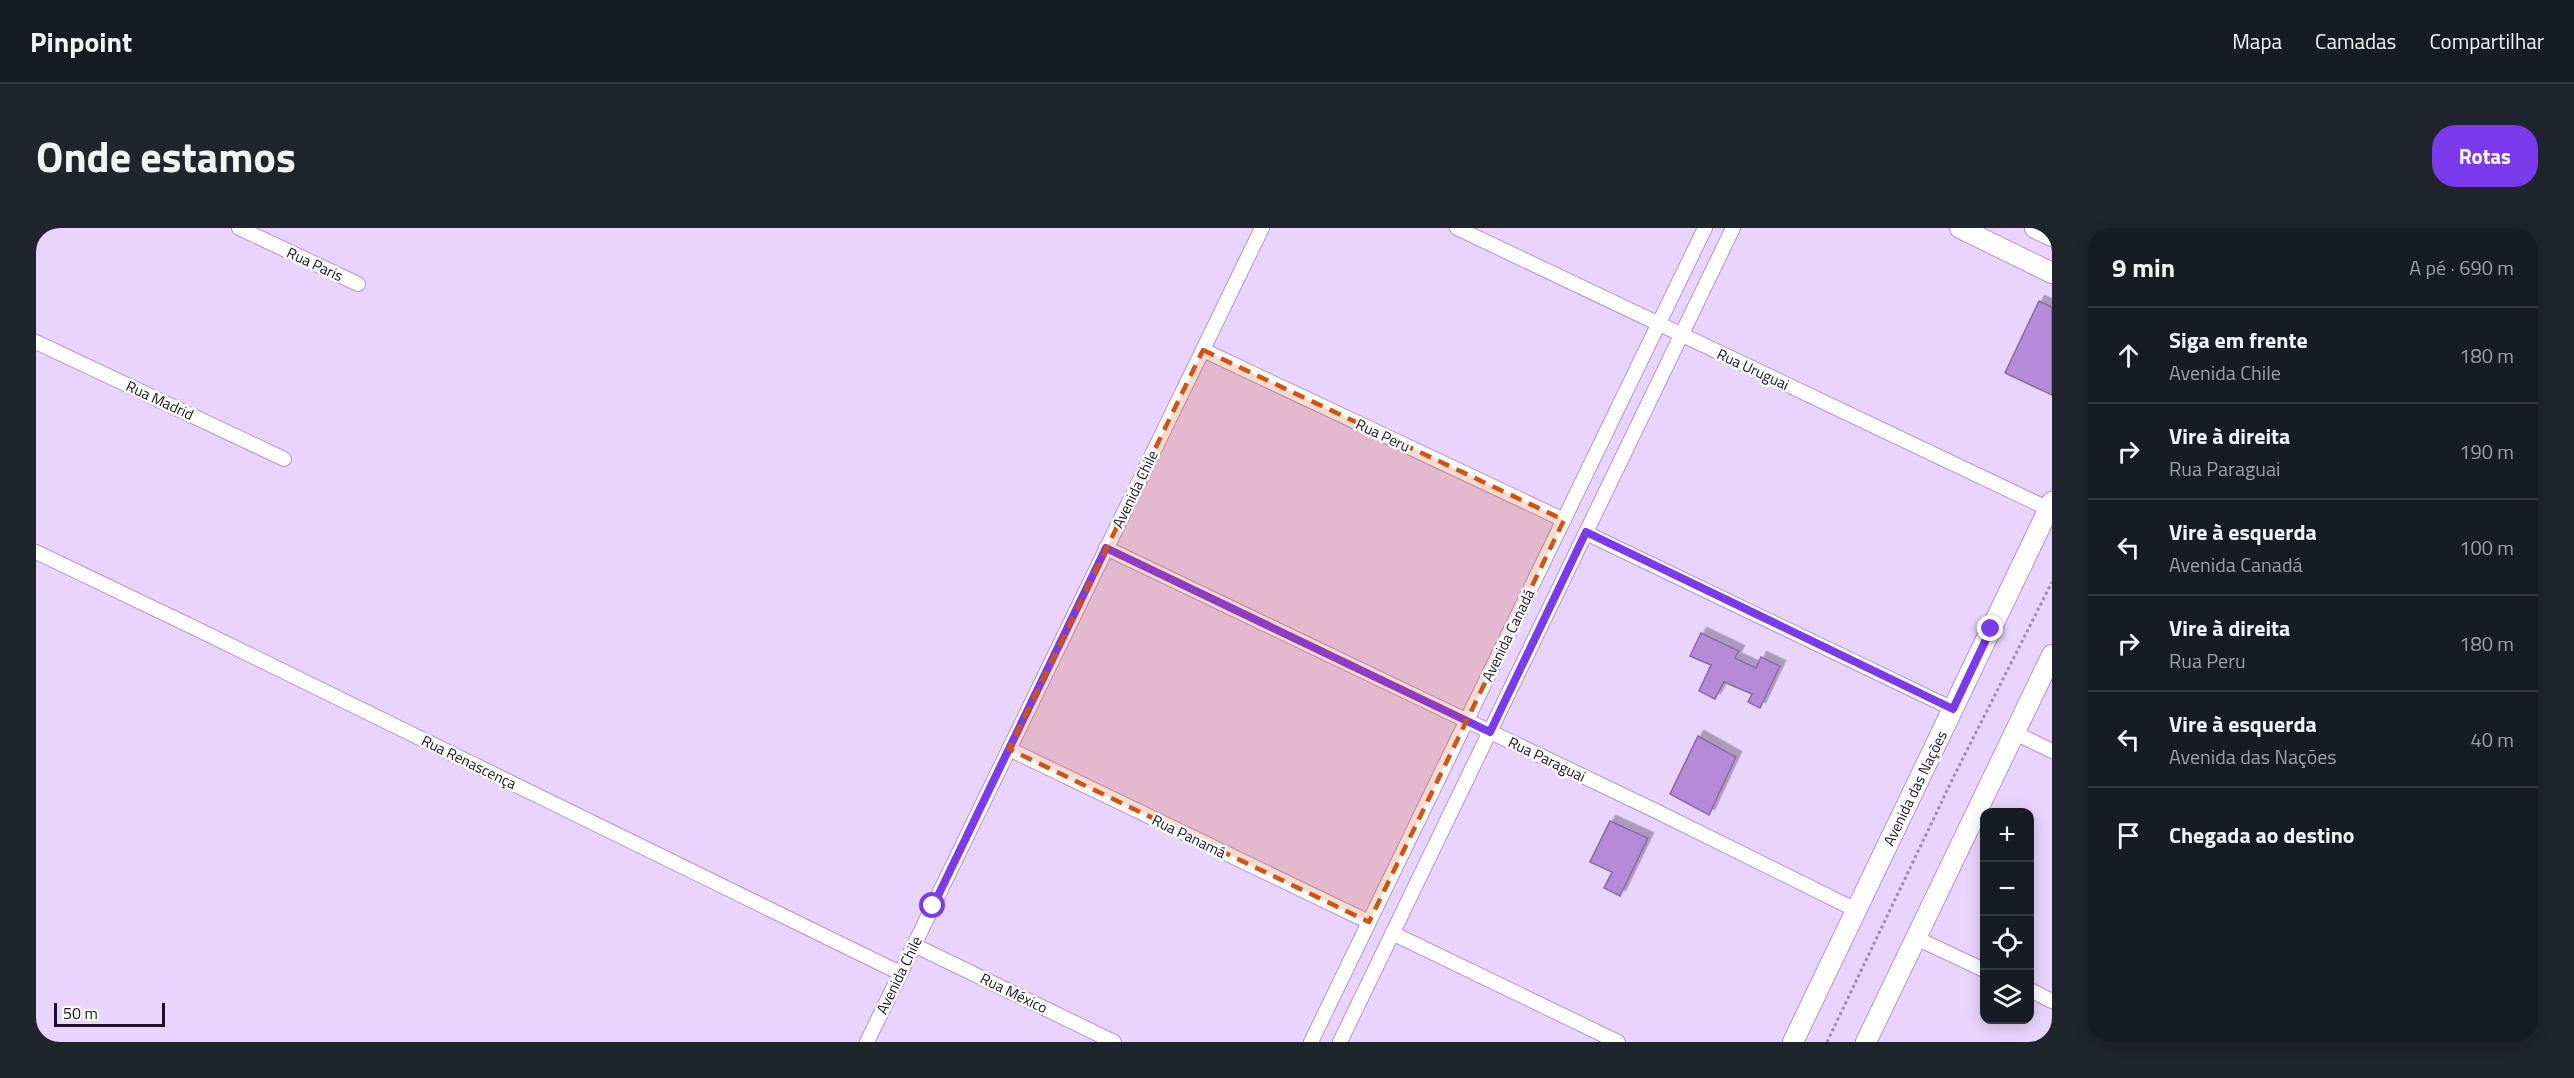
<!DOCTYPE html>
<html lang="pt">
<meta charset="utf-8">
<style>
:root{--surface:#171b24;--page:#20242c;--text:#f1f3f6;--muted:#9ea1a6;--line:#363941;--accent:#7c3aed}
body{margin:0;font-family:"Titillium Web",sans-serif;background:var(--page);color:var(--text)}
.controls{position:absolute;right:18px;bottom:18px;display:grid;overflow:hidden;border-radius:12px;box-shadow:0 3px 15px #0003}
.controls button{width:54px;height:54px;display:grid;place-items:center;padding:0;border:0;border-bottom:2px solid var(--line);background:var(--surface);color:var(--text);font:30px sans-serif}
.scale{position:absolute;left:18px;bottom:15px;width:111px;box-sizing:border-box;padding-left:6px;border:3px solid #1d0f27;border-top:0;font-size:16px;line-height:21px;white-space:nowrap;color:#1d0f27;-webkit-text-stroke:4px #fff;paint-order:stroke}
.stop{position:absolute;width:18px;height:18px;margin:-14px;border:4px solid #7c3aed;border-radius:50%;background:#fff}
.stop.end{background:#7c3aed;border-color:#fff;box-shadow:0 2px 6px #0008}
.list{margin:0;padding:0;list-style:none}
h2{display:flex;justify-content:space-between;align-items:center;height:78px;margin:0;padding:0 24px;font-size:26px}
h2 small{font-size:20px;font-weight:400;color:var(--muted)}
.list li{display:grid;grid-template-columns:39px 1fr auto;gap:18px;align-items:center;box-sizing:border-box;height:96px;padding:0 24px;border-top:2px solid var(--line)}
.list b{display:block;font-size:22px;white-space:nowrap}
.list p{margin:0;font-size:20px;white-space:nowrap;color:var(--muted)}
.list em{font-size:20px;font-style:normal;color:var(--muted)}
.icon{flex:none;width:33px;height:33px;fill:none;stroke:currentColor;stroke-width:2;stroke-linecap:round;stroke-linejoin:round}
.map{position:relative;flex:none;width:2016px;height:814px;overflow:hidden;border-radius:24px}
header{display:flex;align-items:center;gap:36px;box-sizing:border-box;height:84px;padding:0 30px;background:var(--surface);border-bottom:2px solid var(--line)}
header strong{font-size:28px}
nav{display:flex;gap:33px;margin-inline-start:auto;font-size:21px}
.intro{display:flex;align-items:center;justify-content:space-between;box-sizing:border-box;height:144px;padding:0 36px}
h1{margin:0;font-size:42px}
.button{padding:15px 27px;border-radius:24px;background:var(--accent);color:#fff;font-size:21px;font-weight:700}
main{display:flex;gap:36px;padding:0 36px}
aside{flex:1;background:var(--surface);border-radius:24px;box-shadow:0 3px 15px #0003}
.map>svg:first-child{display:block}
</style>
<header>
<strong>Pinpoint</strong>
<nav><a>Mapa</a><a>Camadas</a><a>Compartilhar</a></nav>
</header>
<div class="intro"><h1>Onde estamos</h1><a class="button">Rotas</a></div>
<main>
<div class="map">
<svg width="2016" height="814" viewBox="0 0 2016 814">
<defs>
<filter id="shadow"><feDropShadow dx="5.5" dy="-5.5" stdDeviation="0" flood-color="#0004"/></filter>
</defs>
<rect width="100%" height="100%" fill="#e9d4fd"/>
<g fill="#b58bd7" stroke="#8a68a6" stroke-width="1.5" filter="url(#shadow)">
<path d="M2003 73 2016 79V167L1969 145Z"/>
<path d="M1665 405 1703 423 1699 430 1720 440 1725 429 1744 438 1724 480 1712 474 1716 466 1688 454 1679 471 1663 463 1675 437 1654 428Z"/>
<path d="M1662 508 1700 529 1673 587 1634 566Z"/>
<path d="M1574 593 1612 610 1584 668 1568 660 1576 644 1554 634Z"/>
</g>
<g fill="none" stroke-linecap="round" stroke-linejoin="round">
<g stroke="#b693d3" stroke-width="16">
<g id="minor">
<path d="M203 0 322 56"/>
<path d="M1421 0 2013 281"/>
<path d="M0 114 248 231"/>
<path d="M1167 122 1528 292"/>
<path d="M1550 305 1917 481"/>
<path d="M1070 320 1622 584 1820 682"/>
<path d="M0 324 163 402 864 745"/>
<path d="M1979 505 2016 523"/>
<path d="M973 521 1333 694"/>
<path d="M1356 705 1582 814"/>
<path d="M1880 710 1948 742"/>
<path d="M878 717 1078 814"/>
<path d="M1994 762 2016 773"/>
<path d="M831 814 1226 0"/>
<path d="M1275 814 1669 0"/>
<path d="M1304 814 1697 0"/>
</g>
</g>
<g stroke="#b693d3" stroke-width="22">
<g id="secondary">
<path d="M1924 0 2016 45"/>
<path d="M1999 0 2016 8"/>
<path d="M1757 814 2016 274"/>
<path d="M1830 814 2016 427"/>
</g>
</g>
<path stroke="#9e8caf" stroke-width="3" stroke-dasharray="3 3" stroke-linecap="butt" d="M1791 814 1918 548 2016 354"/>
<use href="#minor" stroke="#fff" stroke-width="14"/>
<use href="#secondary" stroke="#fff" stroke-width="20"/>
</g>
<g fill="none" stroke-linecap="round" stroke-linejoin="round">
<path stroke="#7c3aed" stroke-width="8" d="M897 678 1070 320 1454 504 1550 304 1917 481 1955 401"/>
</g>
<path fill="#d4520f" fill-opacity="0.2" stroke="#d4520f" stroke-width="4.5" stroke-dasharray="12 8" stroke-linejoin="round" d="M1167 122 1528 292 1333 694 973 521Z"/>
<g text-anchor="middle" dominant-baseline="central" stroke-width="5" stroke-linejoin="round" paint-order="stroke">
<g font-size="15" fill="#1d0f27" stroke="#fff">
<text transform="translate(279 36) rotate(25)">Rua Paris</text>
<text transform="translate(1717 141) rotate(25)">Rua Uruguai</text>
<text transform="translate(124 172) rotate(25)">Rua Madrid</text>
<text transform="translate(1347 207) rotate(25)">Rua Peru</text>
<text transform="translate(1099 261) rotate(-64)">Avenida Chile</text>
<text transform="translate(1472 407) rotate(-64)">Avenida Canadá</text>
<text transform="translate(1511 531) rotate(26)">Rua Paraguai</text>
<text transform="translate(433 534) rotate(26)">Rua Renascença</text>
<text transform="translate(1879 560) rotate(-64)">Avenida das Nações</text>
<text transform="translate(1153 608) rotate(26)">Rua Panamá</text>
<text transform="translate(863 747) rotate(-64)">Avenida Chile</text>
<text transform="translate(978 765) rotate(26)">Rua México</text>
</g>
</g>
</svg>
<div class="controls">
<button>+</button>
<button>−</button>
<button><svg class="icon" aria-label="locate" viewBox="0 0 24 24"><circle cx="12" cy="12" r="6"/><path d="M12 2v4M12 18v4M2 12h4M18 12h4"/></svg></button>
<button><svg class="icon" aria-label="layers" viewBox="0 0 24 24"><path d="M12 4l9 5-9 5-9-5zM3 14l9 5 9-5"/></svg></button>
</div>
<div class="scale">50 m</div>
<div class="stop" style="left:897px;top:678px"></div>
<div class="stop end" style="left:1955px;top:401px"></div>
</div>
<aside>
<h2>9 min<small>A pé · 690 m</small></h2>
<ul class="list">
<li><svg class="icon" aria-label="ahead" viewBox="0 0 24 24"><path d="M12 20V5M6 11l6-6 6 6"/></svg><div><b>Siga em frente</b><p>Avenida Chile</p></div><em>180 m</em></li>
<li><svg class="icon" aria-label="right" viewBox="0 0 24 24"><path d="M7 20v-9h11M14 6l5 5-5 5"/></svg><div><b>Vire à direita</b><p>Rua Paraguai</p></div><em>190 m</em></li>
<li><svg class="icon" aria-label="left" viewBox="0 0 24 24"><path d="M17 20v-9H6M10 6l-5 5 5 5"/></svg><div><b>Vire à esquerda</b><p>Avenida Canadá</p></div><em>100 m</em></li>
<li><svg class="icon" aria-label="right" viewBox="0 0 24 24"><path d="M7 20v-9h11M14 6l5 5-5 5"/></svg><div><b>Vire à direita</b><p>Rua Peru</p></div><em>180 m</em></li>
<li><svg class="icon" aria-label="left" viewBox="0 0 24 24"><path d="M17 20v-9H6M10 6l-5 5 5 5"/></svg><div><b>Vire à esquerda</b><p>Avenida das Nações</p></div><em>40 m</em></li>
<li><svg class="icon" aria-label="arrive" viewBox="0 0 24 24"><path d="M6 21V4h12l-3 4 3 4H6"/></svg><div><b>Chegada ao destino</b></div></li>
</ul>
</aside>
</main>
